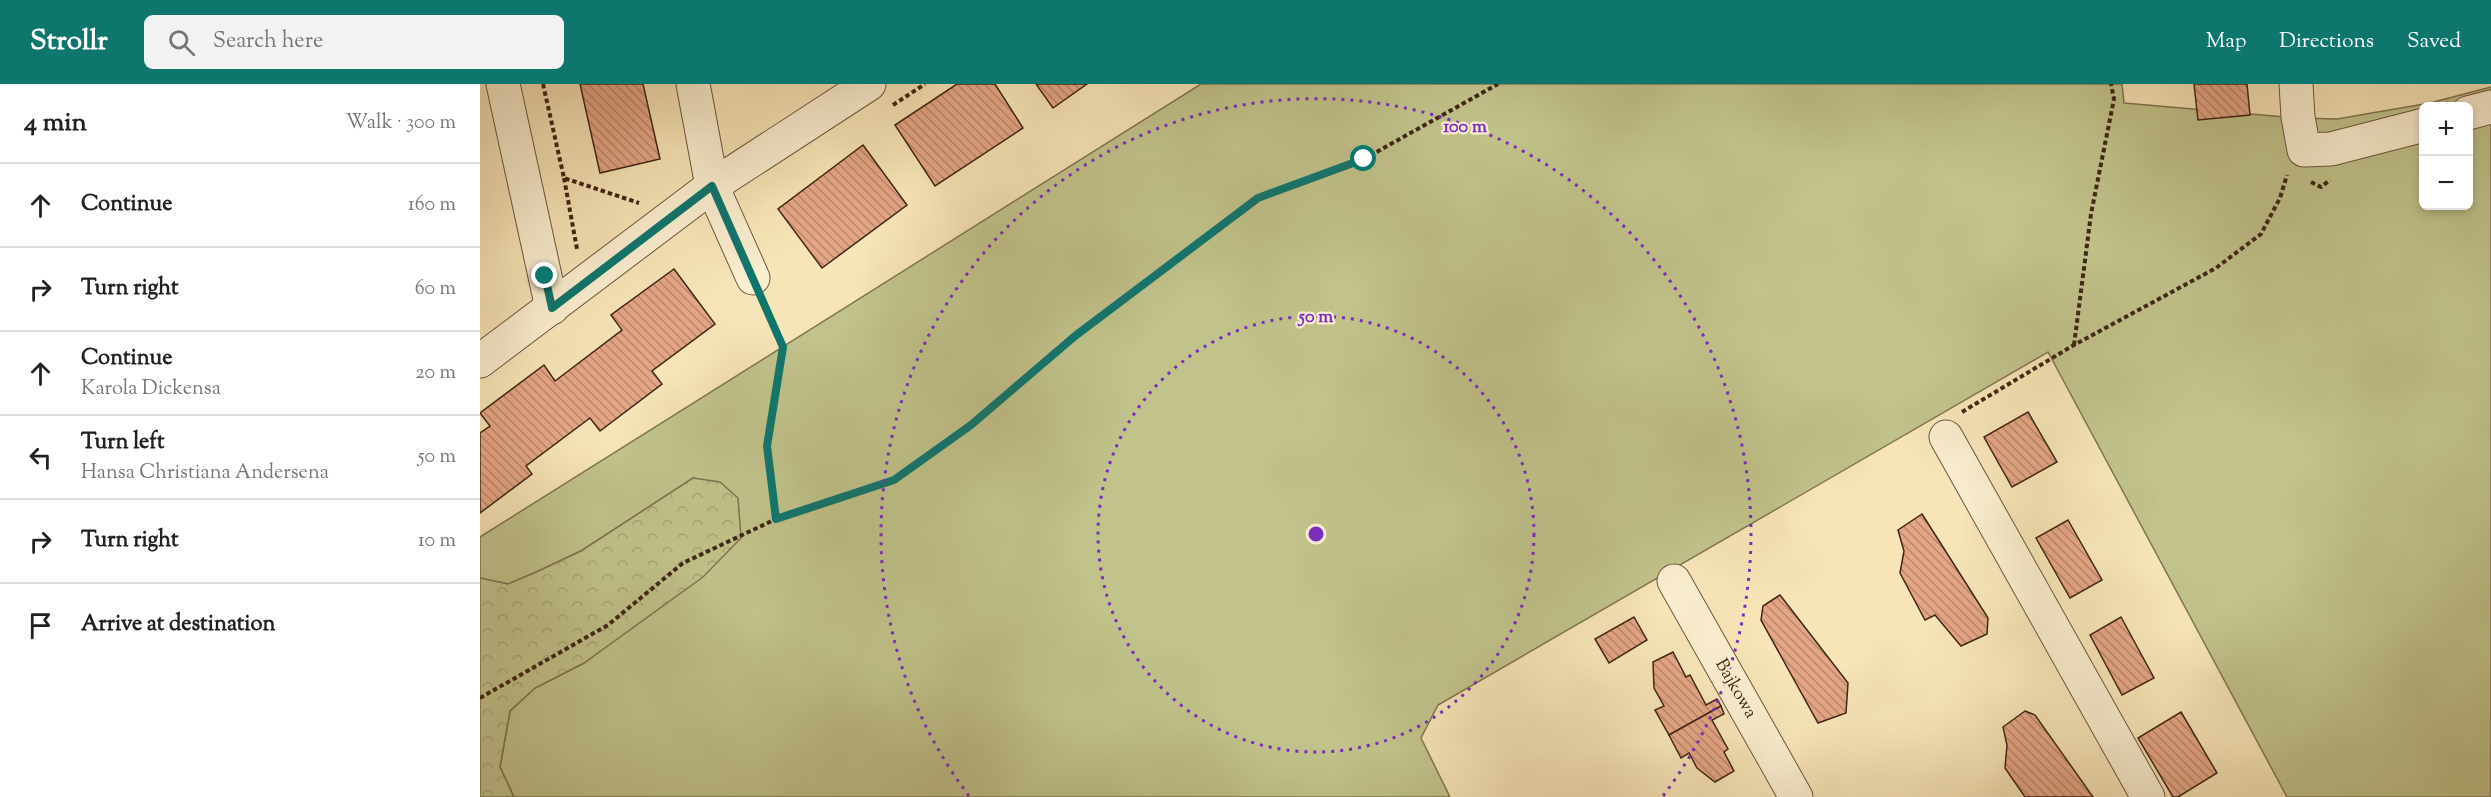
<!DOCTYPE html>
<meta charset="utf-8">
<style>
:root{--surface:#fff;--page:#f2f2f2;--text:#202124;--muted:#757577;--line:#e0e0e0;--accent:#0f766e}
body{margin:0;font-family:"Sorts Mill Goudy",serif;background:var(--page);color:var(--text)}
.controls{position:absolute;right:18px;top:18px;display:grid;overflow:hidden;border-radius:9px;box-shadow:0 3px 9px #0003}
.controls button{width:54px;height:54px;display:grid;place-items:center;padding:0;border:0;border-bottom:2px solid var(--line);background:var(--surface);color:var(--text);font:30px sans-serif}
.stop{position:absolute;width:18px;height:18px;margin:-14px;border:4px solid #0f766e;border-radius:50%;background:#fff}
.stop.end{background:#0f766e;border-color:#fff;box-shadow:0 2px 6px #0008}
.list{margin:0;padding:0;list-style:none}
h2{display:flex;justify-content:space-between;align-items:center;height:78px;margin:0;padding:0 24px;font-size:26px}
h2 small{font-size:20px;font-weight:400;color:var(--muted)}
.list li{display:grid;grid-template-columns:39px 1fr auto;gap:18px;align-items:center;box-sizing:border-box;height:84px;padding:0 24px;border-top:2px solid var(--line)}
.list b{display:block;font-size:22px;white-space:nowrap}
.list p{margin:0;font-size:20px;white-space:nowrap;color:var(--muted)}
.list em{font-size:20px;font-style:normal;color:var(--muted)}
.icon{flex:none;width:33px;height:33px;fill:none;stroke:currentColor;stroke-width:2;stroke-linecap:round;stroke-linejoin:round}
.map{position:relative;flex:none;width:2011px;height:713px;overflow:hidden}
header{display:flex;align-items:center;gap:36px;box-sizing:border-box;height:84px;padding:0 30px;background:var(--accent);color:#fff}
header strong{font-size:28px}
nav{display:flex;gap:33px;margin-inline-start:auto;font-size:21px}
.search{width:420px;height:54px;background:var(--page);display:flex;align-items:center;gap:15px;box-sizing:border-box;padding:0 21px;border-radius:9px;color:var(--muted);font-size:22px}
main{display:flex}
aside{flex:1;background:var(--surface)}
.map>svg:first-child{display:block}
</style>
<header>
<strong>Strollr</strong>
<div class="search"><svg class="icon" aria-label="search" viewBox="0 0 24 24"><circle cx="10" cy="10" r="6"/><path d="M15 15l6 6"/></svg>Search here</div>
<nav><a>Map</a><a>Directions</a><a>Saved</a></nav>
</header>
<main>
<aside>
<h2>4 min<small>Walk · 300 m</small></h2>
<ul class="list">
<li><svg class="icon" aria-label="ahead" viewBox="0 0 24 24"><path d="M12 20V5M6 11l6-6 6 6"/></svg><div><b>Continue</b></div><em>160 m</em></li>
<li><svg class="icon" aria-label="right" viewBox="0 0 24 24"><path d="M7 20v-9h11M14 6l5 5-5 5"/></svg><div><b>Turn right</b></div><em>60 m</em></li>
<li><svg class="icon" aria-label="ahead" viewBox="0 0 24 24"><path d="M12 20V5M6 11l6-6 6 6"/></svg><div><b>Continue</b><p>Karola Dickensa</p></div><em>20 m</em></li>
<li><svg class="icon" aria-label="left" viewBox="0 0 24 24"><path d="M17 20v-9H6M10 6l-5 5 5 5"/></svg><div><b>Turn left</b><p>Hansa Christiana Andersena</p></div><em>50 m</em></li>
<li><svg class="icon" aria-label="right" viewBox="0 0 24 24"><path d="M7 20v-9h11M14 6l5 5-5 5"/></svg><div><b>Turn right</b></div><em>10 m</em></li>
<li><svg class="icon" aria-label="arrive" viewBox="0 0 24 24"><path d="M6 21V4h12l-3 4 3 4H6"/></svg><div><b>Arrive at destination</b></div></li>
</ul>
</aside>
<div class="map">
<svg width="2011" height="713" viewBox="0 0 2011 713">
<defs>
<pattern id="forest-crowns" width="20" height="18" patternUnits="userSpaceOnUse" patternTransform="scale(1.5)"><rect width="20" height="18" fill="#c1c38b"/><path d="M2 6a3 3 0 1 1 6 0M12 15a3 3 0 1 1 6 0" fill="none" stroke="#a7a777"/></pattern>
<pattern id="building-back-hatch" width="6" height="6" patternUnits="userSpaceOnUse" patternTransform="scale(1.5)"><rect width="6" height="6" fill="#e5a686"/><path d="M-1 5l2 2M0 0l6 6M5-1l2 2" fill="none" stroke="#bb876c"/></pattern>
</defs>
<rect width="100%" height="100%" fill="#f7e5b7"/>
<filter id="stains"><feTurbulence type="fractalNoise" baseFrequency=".00333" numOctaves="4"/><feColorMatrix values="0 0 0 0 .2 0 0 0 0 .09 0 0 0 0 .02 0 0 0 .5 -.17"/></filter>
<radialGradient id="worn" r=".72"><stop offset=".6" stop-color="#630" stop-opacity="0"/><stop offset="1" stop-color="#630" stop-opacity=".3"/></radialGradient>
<path fill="#c1c38b" stroke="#807450" stroke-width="1.5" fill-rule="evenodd" d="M721 0H1642L1644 19 1818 34 1857 35 1950 19 2011 3V713H1807L1568 268 958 621 941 654 970 713H34L20 683 30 627 55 604 104 579 145 548 213 394 101 467 54 489 28 500 0 494V453ZM1944 22H1988V122H1944Z"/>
<path fill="url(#forest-crowns)" stroke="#807450" stroke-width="1.5" d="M213 394 240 398 258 414 261 454 223 493 104 579 55 604 30 627 20 683 34 713H0V494L28 500 54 489 101 467Z"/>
<g fill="url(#building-back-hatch)" stroke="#3f2515" stroke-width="1.5">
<path d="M100 0H163L180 75 120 89Z"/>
<path d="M477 0H515L543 44 455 102 415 41Z"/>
<path d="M556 0H607L573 24Z"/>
<path d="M1714 0H1767L1770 31 1718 36Z"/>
<path d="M383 61 427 121 342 184 298 125Z"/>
<path d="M194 185 235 240 172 287 182 300 120 347 110 334 46 382 52 390 0 429V349L10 342 0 329 64 281 75 297 142 246 131 231Z"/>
<path d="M1548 328 1577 378 1532 403 1504 353Z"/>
<path d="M1442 430 1508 534 1507 550 1481 562 1455 531 1445 536 1420 489 1424 467 1418 446Z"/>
<path d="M1588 436 1622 496 1590 514 1556 454Z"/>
<path d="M1300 511 1368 599 1366 629 1338 639 1281 536 1283 522Z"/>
<path d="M1154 533 1167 556 1129 579 1115 555Z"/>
<path d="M1641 533 1674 594 1642 611 1610 551Z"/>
<path d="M1193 568 1206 593 1210 591 1226 621 1237 615 1241 622 1189 651 1175 626 1184 622 1174 604 1173 578Z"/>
<path d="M1241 622 1244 630 1232 636 1248 665 1244 668 1254 687 1235 698 1217 684 1209 669 1201 674 1189 651Z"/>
<path d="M1545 627 1555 631 1613 713H1545L1525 684 1527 661 1523 643Z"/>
<path d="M1701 628 1737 689 1698 713H1693L1658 654Z"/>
</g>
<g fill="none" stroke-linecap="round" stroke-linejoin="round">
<g stroke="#6d553e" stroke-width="35">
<g id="minor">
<path d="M23 0 72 224"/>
<path d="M213 0 232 102 273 194"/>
<path d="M1816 0 1818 33 1824 66 1851 65 1944 41"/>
<path d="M1988 29 2011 23"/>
<path d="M0 277 232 102 389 0"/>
<path d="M1466 353 1668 713"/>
<path d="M1194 497 1316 713"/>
</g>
</g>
<g stroke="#3f2515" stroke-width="4" stroke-dasharray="4.5 3" stroke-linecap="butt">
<path d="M63 0 84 94 159 119"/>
<path d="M413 21 445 0"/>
<path d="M84 94 97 165"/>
<path d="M1831 98 1841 103 1850 96"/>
<path d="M1594 261 1611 130 1634 15 1631 0"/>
<path d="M1482 328 1594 261 1736 184 1781 150 1800 114 1807 91"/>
<path d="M296 435 414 396 491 341 595 252 778 114 884 75 1018 0"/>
<path d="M0 614 128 541 203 479 296 435 287 362 303 263 286 222"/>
</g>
<use href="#minor" stroke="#faeed0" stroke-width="33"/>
</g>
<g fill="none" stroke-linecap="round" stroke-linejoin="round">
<path stroke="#0f766e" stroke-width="8" d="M65 192 72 224 232 102 303 263 287 362 296 435 414 396 491 341 595 252 778 114 884 75"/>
</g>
<g fill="none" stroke="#7b2cbf" stroke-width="3" stroke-dasharray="3 6">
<circle cx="836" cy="450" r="218"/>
<path d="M489 712A435 435 0 1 1 1183 712"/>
</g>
<g text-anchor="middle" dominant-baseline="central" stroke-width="4.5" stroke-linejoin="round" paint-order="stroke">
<g font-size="18" fill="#3f2515" stroke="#faeed0">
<text transform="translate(1255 605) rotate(60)">Bajkowa</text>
</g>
</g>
<circle cx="836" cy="450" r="9" fill="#7b2cbf" stroke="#faeed0" stroke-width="3"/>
<g font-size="18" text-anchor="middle" font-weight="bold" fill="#7b2cbf" stroke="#faeed0" stroke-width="4.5" stroke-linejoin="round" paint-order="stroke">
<text x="985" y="48">100 m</text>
<text x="836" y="238">50 m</text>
</g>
<rect width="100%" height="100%" filter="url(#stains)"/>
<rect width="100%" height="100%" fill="url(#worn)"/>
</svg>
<div class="controls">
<button>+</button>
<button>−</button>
</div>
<div class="stop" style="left:884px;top:75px"></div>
<div class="stop end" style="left:65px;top:192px"></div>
</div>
</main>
